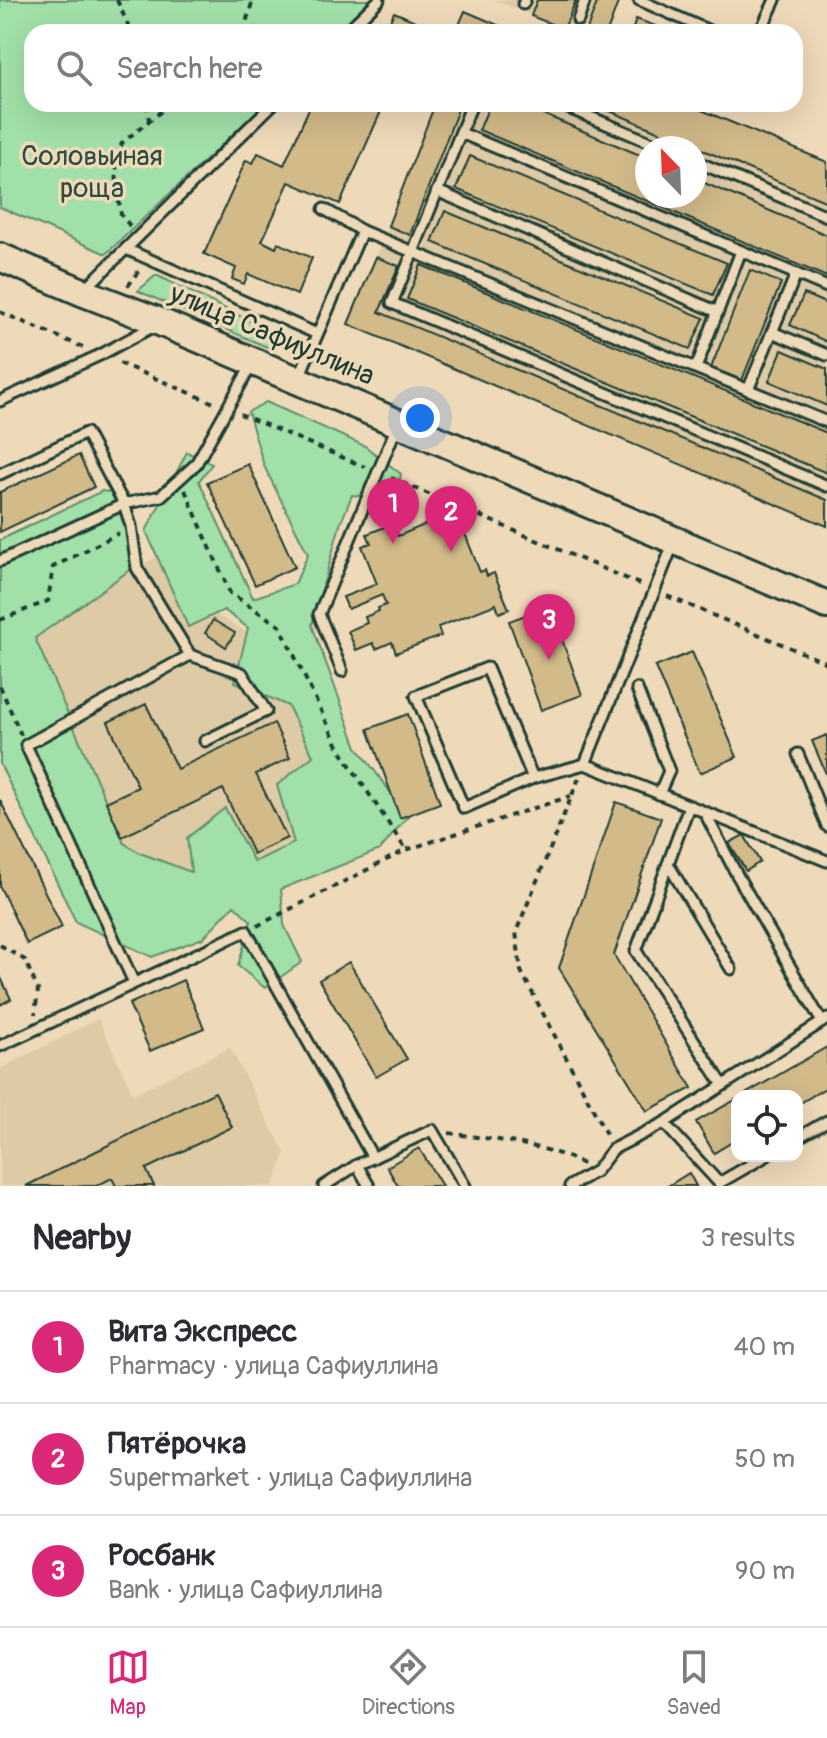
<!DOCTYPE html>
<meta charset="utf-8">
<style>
:root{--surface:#fff;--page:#f7f7f7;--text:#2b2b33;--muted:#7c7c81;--line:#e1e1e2;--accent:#db2777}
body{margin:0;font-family:Pangolin,sans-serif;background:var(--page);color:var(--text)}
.controls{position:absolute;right:24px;bottom:24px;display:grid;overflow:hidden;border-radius:16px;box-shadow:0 8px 32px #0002}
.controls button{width:72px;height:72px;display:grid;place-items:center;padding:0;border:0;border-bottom:2px solid var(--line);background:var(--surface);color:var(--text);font:40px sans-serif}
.compass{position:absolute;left:635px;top:136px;width:72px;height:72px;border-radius:50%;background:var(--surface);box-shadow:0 8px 32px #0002;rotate:337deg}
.you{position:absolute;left:420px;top:418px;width:28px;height:28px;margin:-20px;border:6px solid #fff;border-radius:50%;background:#1a73e8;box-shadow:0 0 0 12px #1a73e833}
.badge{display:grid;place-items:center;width:52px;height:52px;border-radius:50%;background:var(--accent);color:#fff;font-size:26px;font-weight:700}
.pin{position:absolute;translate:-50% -66px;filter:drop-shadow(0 2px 4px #0008)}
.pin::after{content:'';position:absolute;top:42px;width:28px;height:24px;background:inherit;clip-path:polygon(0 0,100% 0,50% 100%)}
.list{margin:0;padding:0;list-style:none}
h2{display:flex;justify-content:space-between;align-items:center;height:104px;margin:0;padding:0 32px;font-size:34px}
h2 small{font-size:26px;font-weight:400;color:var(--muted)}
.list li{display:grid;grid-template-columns:52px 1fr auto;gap:24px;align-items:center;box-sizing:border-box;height:112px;padding:0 32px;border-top:2px solid var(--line)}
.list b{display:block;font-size:30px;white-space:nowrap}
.list p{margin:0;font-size:26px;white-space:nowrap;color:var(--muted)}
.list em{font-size:26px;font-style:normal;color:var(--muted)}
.icon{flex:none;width:44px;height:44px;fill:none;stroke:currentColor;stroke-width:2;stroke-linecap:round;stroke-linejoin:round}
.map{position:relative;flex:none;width:827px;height:1186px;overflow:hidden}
.search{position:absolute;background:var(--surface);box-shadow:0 8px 32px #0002;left:24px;right:24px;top:24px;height:88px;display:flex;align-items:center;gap:20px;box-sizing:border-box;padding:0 28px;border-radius:24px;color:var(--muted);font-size:30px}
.sheet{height:440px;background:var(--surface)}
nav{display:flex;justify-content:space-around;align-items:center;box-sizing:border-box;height:112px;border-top:2px solid var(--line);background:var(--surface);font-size:22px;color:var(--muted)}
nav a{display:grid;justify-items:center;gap:4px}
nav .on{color:var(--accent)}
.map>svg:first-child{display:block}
</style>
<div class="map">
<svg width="827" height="1186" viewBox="0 0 827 1186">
<rect width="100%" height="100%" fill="#eed9b8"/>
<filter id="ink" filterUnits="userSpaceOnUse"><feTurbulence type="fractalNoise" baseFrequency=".0125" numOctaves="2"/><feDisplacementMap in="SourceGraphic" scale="16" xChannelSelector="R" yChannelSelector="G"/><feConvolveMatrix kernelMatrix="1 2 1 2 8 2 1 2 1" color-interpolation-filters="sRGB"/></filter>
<g filter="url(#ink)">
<g fill="#decaa5" fill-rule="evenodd">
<path d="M495 0H619L607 32H572Z"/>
<path d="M435 104H687L827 162V526L348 324 376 257ZM647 148H695V196H647Z"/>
<path d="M177 546 205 608 265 643 381 825 134 922 0 632 137 568Z"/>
<path d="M98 1019 133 1094 230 1048 285 1154 273 1186H0V1069Z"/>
</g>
<g fill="#a1e0a8" stroke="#608e6e" stroke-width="2">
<path d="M0 0H375L341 32H32V104H265L106 254 0 207Z"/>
<path d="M156 275 281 336 277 344 269 348 138 291Z"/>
<path d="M266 402 365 446 401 474 396 500 352 495 340 525 312 625 357 747 408 816 380 850 281 889 284 925 302 962 265 988 238 966 251 921 234 905 203 938 152 957 76 922 0 764V540L102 491 128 495 138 564 35 638 124 843 140 853 191 872 187 838 225 808 254 862 294 843 277 785 313 756 288 706 235 682 248 628 224 610 188 627 146 531 187 452 212 464 199 481 253 598 295 584 308 554 264 466 248 412Z"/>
</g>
<g fill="#d2ba89" stroke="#1f3d34" stroke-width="2">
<path d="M537 0H576L564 29 531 16Z"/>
<path d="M598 0H619L607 32H586Z"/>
<path d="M465 11 514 32H456Z"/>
<path d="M394 12 429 27 427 32H385Z"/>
<path d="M636 19 664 29 663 32 632 31Z"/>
<path d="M311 104H372L382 109 340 204 289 182 262 241 276 248 278 243 312 258 297 295 248 274 244 284 232 279 236 268 204 254 246 160 253 163 258 153 284 165Z"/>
<path d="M435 104H460L410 235 388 226Z"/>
<path d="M490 104H519L647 158V196H695V179L827 235V277L479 130Z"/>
<path d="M593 104H687L827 162V202Z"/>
<path d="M470 156 727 263 713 295 456 189Z"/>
<path d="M445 211 704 318 690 349 432 242Z"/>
<path d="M376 257 399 266 379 312 827 500V526L348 324Z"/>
<path d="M421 265 827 433V473L407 299Z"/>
<path d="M750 270 781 283 742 380 711 368Z"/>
<path d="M804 294 827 304V342L790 325Z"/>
<path d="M782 350 827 369V406L769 381Z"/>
<path d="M79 455 94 487 0 532V492Z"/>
<path d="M248 464 295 567 255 585 207 482Z"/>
<path d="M448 515 460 521 480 572 485 570 487 576 494 573 509 609 499 613 496 604 438 627 441 636 396 653 392 642 376 649 373 643 356 650 348 631 367 623 365 617 379 611 378 608 386 605 382 595 348 609 343 597 377 584 362 546 371 543 367 534 387 526 390 533 396 531 398 536Z"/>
<path d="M550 606 582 695 541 710 509 621Z"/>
<path d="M213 620 235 633 226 647 205 633Z"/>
<path d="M692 652 737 757 700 773 655 667Z"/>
<path d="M146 704 177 769 274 723 290 758 256 774 287 838 253 854 223 789 122 837 106 802 138 787 108 722Z"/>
<path d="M408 714 440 803 400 818 368 729Z"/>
<path d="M827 735V776L812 741Z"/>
<path d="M0 800 62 927 27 944 0 887Z"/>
<path d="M616 802 661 818 614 955 692 1088 647 1111 559 968Z"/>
<path d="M744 835 760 862 746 871 729 843Z"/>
<path d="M349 962 407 1059 376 1077 319 980Z"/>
<path d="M0 976 11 999 0 1005Z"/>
<path d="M183 980 204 1028 150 1051 129 1004Z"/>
<path d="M827 1047V1087L797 1105V1096H742Z"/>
<path d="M215 1092 232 1127 146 1169 154 1186H116L112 1178 96 1186H26Z"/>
<path d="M737 1099V1139L714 1153 696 1122Z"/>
<path d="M419 1148 442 1186H398L387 1167Z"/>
<path d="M689 1173 696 1186H668Z"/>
</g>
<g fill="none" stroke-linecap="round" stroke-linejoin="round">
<g stroke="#1f3d34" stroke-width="15">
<g id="lane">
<path d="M639 0 712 32"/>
<path d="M523 4 525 0"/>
<path d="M578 20 585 0"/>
<path d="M346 32 379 0"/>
<path d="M760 32 775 0"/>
<path d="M559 104 664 148"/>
<path d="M461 133 827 287"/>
<path d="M695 161 827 216"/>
<path d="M437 191 718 312"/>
<path d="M324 209 362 231"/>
<path d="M126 249 317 334"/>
<path d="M84 290 273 104"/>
<path d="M772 332 827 355"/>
<path d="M696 368 741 251"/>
<path d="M299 377 362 231 413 252 472 104"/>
<path d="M748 390 796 274"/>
<path d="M0 401 100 355 154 326"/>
<path d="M827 422 413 252 392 303 827 486"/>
<path d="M0 474 86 433 124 504 131 526 137 568 190 655 242 673 266 711 205 741"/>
<path d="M674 542 585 764 827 861"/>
<path d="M0 561 124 504 161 496 196 464 252 364"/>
<path d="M342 671 319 614 397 426"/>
<path d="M637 689 669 771 659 794"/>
<path d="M798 754 827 826"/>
<path d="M533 778 464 808 416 696 487 668 533 778 585 764"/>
<path d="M689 806 636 951 723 1085"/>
<path d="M705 813 737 875 822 1022"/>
<path d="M668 864 731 969"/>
<path d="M134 983 26 745 190 655"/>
<path d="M0 1046 246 931 373 1158"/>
<path d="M664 1123 719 1183 766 1156"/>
<path d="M797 1138 827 1121"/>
<path d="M357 1165 369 1186"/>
<path d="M324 1186 357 1165 432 1130 465 1186"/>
<path d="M570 1186 596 1171 613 1149 664 1123 827 1019"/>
</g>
</g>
<g stroke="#1f3d34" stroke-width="32">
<path id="secondary" d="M0 257 82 292 160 322 827 605"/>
</g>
<g stroke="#1f3d34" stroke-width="4" stroke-dasharray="6 6" stroke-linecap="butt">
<path d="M117 0 131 32"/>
<path d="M243 32 253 0"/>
<path d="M147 104 149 120"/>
<path d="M130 226 121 215 117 189 116 161 122 143 170 104"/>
<path d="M128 286 139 271"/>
<path d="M0 312 85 348"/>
<path d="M119 363 214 403"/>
<path d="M240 414 365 467"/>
<path d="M391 478 644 586"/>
<path d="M185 490 230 593 280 626 340 750 406 850"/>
<path d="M667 596 827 663"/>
<path d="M0 620 48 601 53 567 119 533"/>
<path d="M0 686 21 735"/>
<path d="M579 778 516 932 521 971 607 1136"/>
<path d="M257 926 406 850 571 796"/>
<path d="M0 945 25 960 38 990 35 1014"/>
<path d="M449 1133C494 1140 542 1143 583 1164"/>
<path d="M823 1186 827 1184"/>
</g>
<use href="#lane" stroke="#eed9b8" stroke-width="9"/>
<use href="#secondary" stroke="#eed9b8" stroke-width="26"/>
</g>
</g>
<g text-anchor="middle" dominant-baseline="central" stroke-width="7" stroke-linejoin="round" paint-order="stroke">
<g font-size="28" fill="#2c4d40" stroke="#eed9b8">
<text x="92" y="156">Соловьиная<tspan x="92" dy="32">роща</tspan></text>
</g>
<g font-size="28" fill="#1f3d34" stroke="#eed9b8">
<text transform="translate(272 335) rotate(23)">улица Сафиуллина</text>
</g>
</g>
</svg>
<div class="controls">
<button><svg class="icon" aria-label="locate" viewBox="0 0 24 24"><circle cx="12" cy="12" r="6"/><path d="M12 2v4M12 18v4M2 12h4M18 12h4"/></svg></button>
</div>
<svg class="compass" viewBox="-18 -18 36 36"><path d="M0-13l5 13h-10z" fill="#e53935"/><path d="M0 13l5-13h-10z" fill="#7c7c81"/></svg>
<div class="you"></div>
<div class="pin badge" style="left:393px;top:544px">1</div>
<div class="pin badge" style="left:451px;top:552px">2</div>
<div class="pin badge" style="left:549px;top:660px">3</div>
<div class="search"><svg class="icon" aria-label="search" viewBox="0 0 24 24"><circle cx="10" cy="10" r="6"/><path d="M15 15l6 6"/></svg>Search here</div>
</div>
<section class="sheet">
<h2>Nearby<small>3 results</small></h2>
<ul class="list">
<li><span class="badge">1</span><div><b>Вита Экспресс</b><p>Pharmacy · улица Сафиуллина</p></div><em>40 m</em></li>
<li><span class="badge">2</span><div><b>Пятёрочка</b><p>Supermarket · улица Сафиуллина</p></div><em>50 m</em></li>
<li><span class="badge">3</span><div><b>Росбанк</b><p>Bank · улица Сафиуллина</p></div><em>90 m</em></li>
</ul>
</section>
<nav>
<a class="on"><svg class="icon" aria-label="map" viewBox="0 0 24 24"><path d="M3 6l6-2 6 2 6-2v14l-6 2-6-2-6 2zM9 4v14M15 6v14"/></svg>Map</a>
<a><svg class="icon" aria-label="directions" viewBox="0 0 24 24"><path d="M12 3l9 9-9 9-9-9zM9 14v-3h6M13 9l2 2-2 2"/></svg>Directions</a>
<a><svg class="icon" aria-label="saved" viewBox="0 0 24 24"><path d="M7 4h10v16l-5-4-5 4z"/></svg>Saved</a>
</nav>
